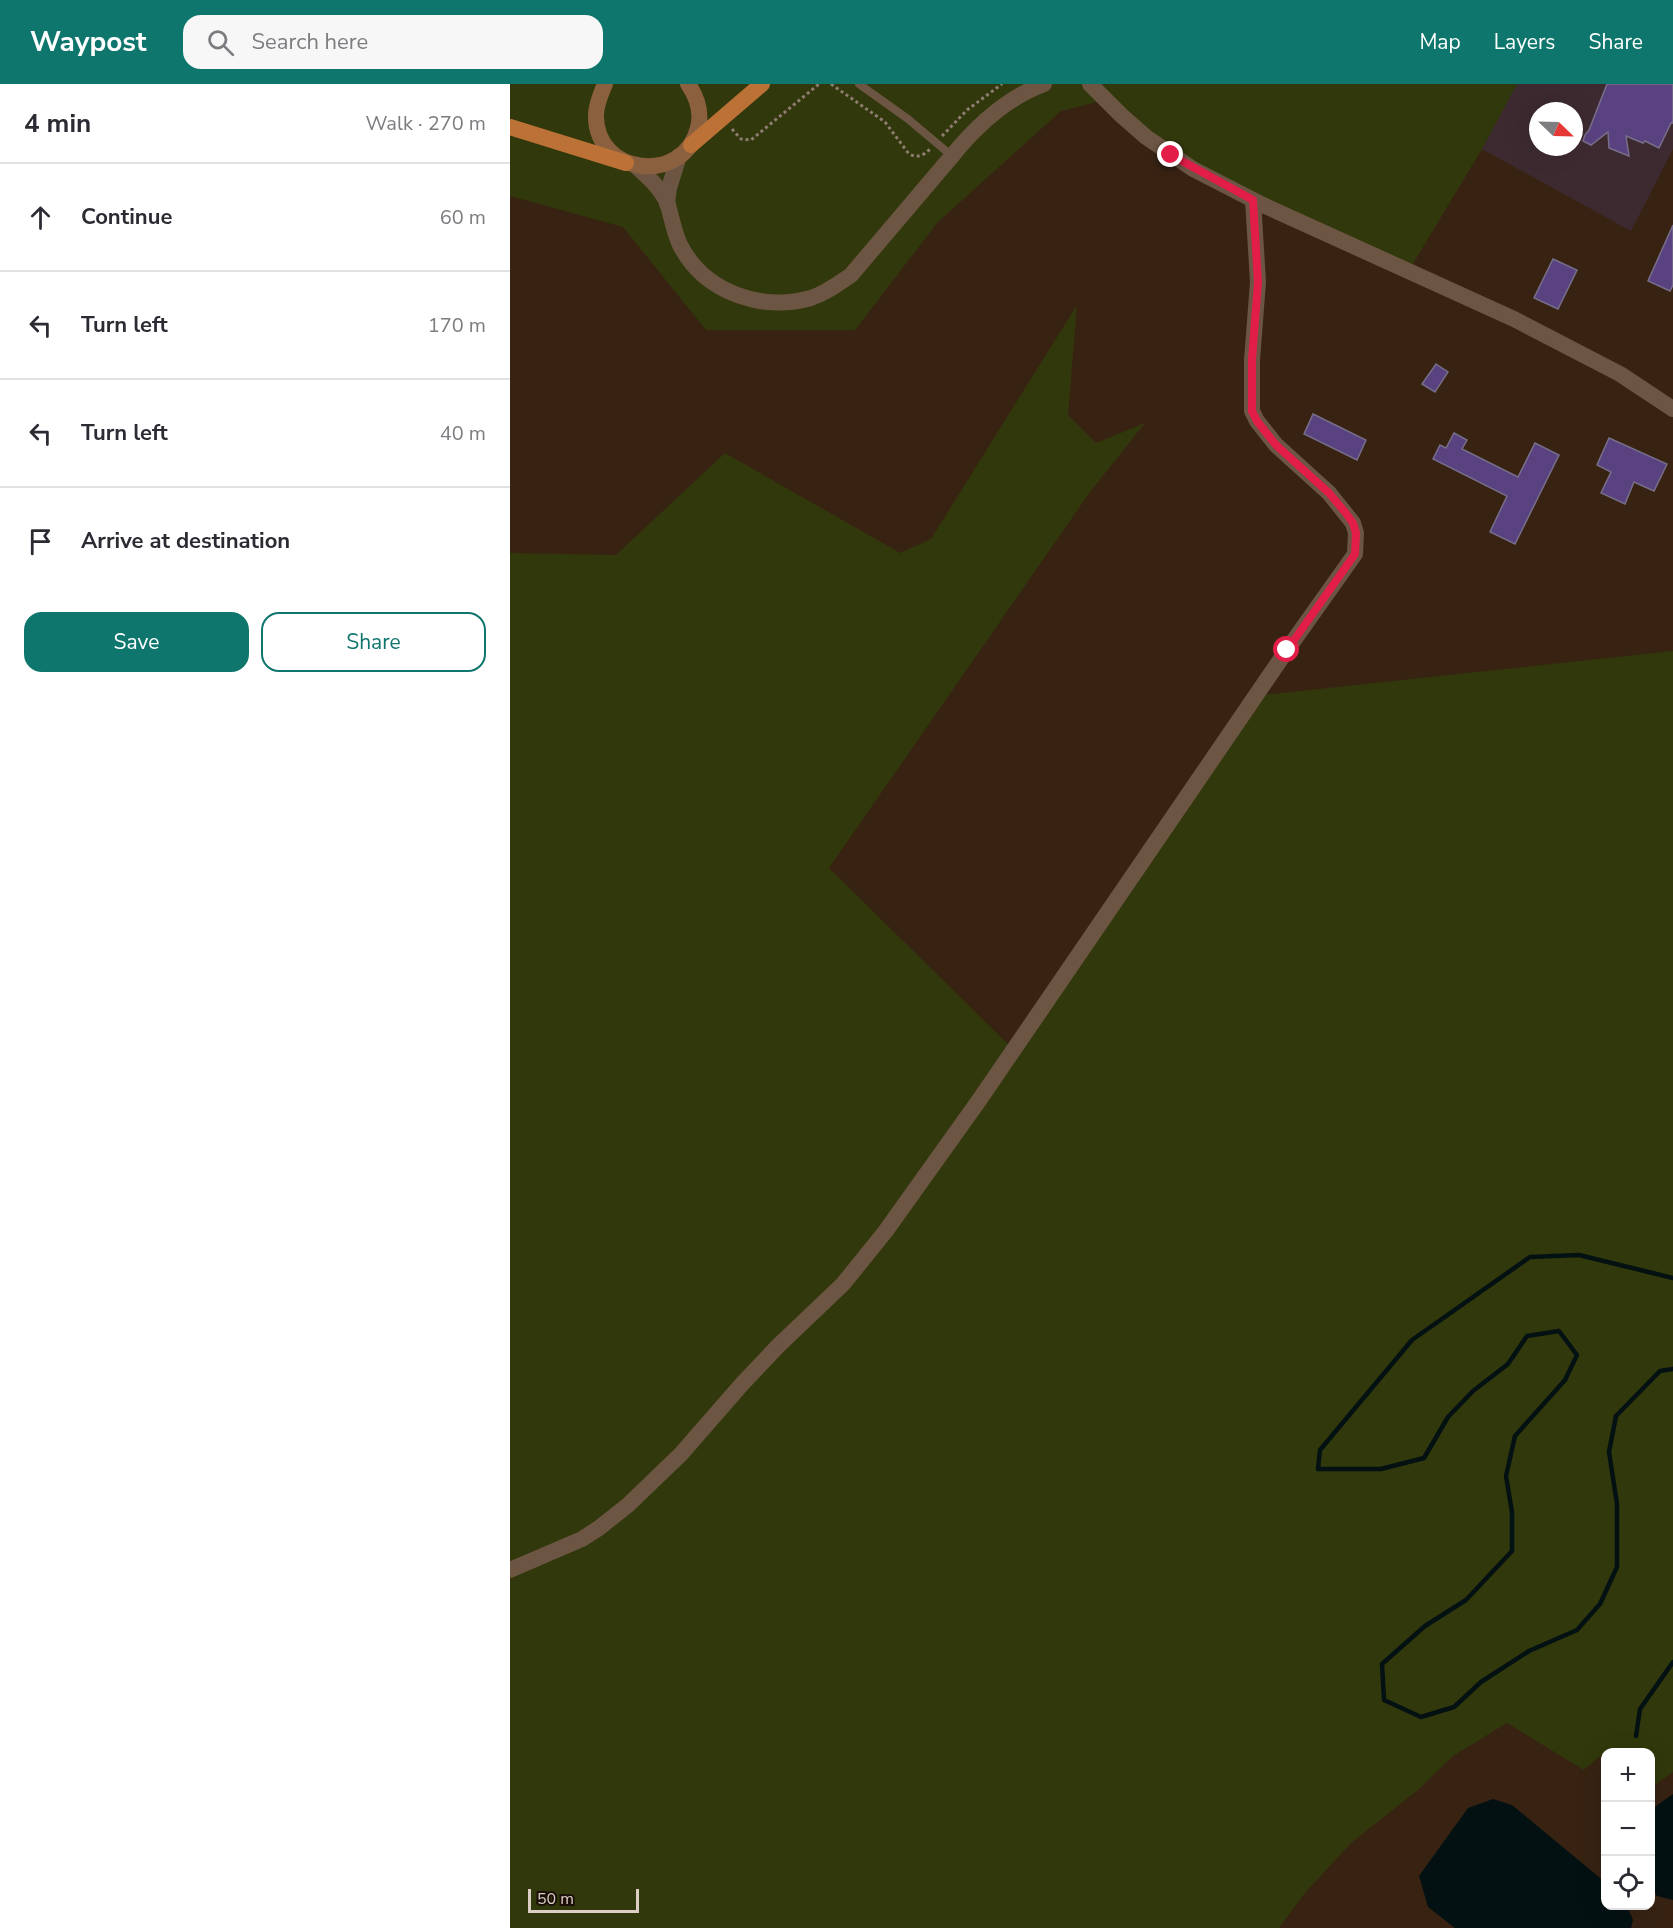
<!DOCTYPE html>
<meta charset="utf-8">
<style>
:root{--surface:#fff;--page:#f7f7f7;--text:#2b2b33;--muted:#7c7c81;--line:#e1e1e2;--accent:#0f766e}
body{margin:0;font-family:"Nunito Sans",sans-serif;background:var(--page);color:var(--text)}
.controls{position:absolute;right:18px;bottom:18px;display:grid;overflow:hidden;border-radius:12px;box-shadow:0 6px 24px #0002}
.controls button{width:54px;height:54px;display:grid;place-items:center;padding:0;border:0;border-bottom:2px solid var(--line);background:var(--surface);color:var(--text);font:30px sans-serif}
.compass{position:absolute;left:1019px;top:18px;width:54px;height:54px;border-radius:50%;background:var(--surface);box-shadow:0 6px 24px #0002;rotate:113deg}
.scale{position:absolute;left:18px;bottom:15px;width:111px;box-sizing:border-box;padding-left:6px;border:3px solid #ddcec5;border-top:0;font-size:16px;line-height:21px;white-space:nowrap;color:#ddcec5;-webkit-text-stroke:4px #190f08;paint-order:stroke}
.stop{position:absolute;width:18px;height:18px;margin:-14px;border:4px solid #e11d48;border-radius:50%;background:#fff}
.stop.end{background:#e11d48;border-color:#fff;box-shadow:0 2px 6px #0008}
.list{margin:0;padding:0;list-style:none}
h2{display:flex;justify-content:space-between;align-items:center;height:78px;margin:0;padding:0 24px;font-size:26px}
h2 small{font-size:20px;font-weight:400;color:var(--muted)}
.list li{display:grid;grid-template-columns:39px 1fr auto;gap:18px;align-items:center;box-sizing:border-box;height:108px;padding:0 24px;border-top:2px solid var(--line)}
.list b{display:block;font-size:22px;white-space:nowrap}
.list em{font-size:20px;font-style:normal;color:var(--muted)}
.actions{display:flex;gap:12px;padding:18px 24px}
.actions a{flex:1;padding:14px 0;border:2px solid var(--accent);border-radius:18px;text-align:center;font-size:21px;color:var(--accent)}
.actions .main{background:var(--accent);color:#fff}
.icon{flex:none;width:33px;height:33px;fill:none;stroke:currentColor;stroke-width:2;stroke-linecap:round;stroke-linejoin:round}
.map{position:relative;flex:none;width:1163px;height:1844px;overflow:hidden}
header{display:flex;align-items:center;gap:36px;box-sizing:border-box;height:84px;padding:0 30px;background:var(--accent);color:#fff}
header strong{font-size:28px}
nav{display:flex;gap:33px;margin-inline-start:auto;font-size:21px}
.search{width:420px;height:54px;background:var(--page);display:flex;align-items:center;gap:15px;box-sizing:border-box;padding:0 21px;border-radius:18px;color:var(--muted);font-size:22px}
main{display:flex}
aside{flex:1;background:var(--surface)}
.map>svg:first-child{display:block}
</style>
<header>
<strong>Waypost</strong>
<div class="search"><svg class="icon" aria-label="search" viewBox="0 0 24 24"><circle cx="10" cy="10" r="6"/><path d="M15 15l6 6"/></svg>Search here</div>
<nav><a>Map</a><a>Layers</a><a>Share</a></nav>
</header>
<main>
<aside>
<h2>4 min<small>Walk · 270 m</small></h2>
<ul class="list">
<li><svg class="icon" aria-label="ahead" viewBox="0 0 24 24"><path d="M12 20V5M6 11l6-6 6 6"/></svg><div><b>Continue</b></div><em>60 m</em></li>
<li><svg class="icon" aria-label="left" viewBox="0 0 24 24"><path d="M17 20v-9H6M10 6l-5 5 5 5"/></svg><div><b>Turn left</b></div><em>170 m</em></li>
<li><svg class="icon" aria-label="left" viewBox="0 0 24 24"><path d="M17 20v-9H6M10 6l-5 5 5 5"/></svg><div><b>Turn left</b></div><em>40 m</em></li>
<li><svg class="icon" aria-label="arrive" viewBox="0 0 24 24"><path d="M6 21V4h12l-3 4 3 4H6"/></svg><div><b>Arrive at destination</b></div></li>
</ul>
<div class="actions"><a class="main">Save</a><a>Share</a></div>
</aside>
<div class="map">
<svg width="1163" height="1844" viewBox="0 0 1163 1844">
<rect width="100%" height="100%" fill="#382313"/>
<path fill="#3d2a31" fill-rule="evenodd" d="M1007 0H1163V65L1121 147 972 65ZM1028 27H1064V63H1028Z"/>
<g fill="#31380b">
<path d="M0 0H1007L972 65 898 188 735 111 591 17 551 27 428 138 345 246H196L113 143 0 112Z"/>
<path d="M567 221 558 331 586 359 635 339 580 408 319 784 504 966 753 611 1163 567V1688L1146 1700 1141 1695 1140 1668H1107L1100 1664 1074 1686 997 1639 943 1672 909 1705 841 1759 794 1810 769 1844H0V469L106 471 215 369 390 469 421 455Z"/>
</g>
<g fill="#041112">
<path d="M1163 1710V1816L1147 1812 1141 1803 1140 1731 1146 1722Z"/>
<path d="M983 1715 1002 1721 1095 1798 1096 1822H1117L1123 1836 1121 1844H945L918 1823 909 1792 958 1724Z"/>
</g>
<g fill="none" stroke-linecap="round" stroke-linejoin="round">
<g stroke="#041112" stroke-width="4.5">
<path d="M1163 1194 1069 1171 1020 1173 902 1256 810 1366 808 1385H871L914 1374 938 1333 963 1307 998 1280 1017 1252 1049 1247 1067 1271 1055 1296 1005 1352 996 1392 1002 1428V1467L956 1516 915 1542 872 1580 874 1616 911 1633 944 1623 971 1598 1019 1567 1067 1546 1090 1520 1107 1483V1420L1099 1368 1106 1332 1150 1287 1163 1285"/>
<path d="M1126 1652 1130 1625 1163 1578"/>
</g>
</g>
<g fill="#5a4281" stroke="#776e89" stroke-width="1.5">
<path d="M1097 0H1163V39H1161L1149 64 1135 57 1133 59 1116 52 1119 72 1099 64 1098 48 1081 61 1073 57 1075 51 1079 46Z"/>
<path d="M1163 141V201L1160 207 1138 197Z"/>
<path d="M1043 175 1067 186 1048 225 1024 214Z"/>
<path d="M926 280 938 288 925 308 912 300Z"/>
<path d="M803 330 856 356 847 376 794 350Z"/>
<path d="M944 349 957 356 952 365 1008 393 1025 359 1049 371 1005 460 980 448 997 412 923 375 930 361 936 364Z"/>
<path d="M1099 354 1157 380 1144 407 1124 398 1115 420 1091 409 1101 388 1087 381Z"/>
</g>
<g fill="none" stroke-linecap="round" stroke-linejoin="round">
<g stroke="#8f7d71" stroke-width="3" stroke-dasharray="3 3" stroke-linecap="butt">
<path d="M321 0 375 38 399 70C407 74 413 72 420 65"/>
<path d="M222 45 231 55 241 56 309 0"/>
<path d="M432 52 457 26 492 0"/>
</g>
<path stroke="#6d5544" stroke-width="8" d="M349 0 398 35 442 72"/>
<g stroke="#6d5544" stroke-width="16">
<path d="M580 0 611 31 636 53 683 85 753 121 1004 235 1110 290 1163 325"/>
<path d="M442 72C467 41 496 14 534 0"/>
<path d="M0 1486 72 1455 89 1444 118 1421 171 1370 232 1300 268 1262 333 1200 375 1148 470 1015 777 566 845 470 846 449 843 439 819 409 766 361 747 337 742 327V276L748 198 743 116"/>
</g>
<g stroke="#6d5544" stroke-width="16">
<path d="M126 82C138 93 152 105 158 121 162 135 164 148 170 161 194 208 251 228 301 214 316 209 328 200 341 191L442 72"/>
<path d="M157 120 159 104 169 72"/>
</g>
<path stroke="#8b603f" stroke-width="16" d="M95 0C91 10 86 20 86 31 85 91 173 102 188 44 192 28 187 13 178 0"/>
<g stroke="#bc7236" stroke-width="16">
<path d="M0 43 116 79"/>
<path d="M181 61 252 0"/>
</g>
</g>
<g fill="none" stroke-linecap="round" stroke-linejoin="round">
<path stroke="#e11d48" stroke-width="8" d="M661 71 743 116 748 198 742 276V327L747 337 766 361 819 409 835 428 843 439 846 449 845 470 777 566"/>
</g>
</svg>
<div class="controls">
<button>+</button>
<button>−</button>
<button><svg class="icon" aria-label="locate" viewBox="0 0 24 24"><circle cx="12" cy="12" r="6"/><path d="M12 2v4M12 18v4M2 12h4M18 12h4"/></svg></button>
</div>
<svg class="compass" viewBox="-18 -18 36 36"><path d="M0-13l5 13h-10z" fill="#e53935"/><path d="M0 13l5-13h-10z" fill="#7c7c81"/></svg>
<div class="scale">50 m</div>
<div class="stop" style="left:777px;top:566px"></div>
<div class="stop end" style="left:661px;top:71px"></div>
</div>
</main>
